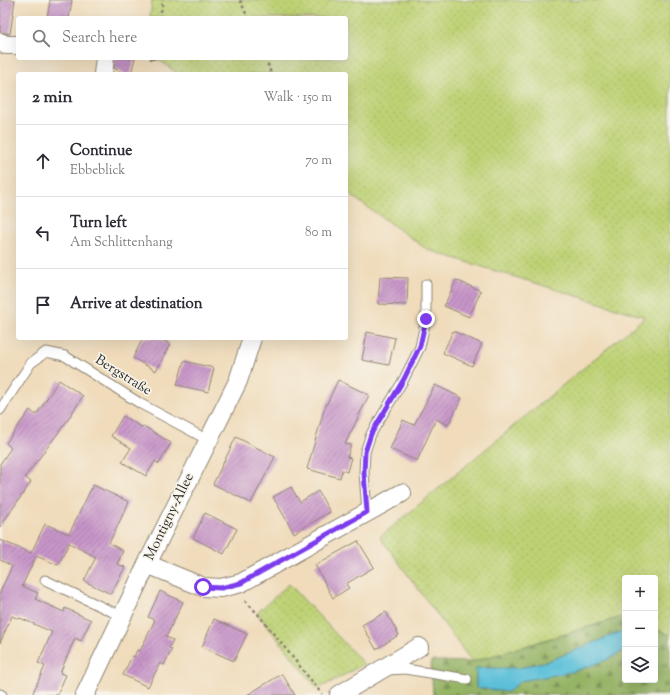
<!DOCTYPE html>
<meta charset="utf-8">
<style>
:root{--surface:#fff;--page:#f7f7f7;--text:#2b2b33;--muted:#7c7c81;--line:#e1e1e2}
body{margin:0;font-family:"Sorts Mill Goudy",serif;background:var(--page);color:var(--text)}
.controls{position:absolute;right:12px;bottom:12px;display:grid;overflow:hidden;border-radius:4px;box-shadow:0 4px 16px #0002}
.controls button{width:36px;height:36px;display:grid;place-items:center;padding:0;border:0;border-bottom:1px solid var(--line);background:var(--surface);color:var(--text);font:20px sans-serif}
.stop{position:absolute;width:12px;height:12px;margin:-9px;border:3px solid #7c3aed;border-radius:50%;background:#fff}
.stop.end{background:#7c3aed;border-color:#fff;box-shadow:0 1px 4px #0008}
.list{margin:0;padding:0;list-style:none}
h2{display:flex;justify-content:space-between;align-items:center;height:52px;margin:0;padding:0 16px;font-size:17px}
h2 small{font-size:13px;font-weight:400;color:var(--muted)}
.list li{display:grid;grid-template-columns:26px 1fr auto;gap:12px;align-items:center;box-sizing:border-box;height:72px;padding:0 16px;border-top:1px solid var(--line)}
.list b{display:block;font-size:15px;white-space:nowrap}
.list p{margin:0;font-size:13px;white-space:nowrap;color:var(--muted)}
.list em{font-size:13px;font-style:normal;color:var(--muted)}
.icon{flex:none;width:22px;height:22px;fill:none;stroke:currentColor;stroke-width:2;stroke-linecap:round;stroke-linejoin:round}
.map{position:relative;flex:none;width:670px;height:695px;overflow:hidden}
.search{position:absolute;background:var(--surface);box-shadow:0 4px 16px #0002;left:16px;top:16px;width:332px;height:44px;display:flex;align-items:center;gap:10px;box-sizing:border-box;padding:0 14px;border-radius:4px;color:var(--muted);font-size:15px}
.panel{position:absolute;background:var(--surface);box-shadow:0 4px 16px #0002;left:16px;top:72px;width:332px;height:268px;border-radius:4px}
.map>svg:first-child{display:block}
</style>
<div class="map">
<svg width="670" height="695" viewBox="0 0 670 695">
<defs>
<pattern id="grass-dots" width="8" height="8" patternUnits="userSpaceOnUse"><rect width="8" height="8" fill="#bed275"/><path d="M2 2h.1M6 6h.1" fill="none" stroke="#a3b465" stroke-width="1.8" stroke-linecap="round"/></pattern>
<pattern id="forest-firs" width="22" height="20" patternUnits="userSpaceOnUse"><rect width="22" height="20" fill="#96b466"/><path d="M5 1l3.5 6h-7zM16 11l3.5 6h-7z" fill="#7b9354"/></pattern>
<pattern id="building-hatch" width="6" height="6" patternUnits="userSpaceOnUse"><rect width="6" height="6" fill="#c895c9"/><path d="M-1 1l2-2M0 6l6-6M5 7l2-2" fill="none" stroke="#a37aa3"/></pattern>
</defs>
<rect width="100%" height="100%" fill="#f7f3e8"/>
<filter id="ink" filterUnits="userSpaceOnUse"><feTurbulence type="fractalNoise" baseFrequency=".025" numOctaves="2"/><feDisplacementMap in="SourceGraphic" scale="8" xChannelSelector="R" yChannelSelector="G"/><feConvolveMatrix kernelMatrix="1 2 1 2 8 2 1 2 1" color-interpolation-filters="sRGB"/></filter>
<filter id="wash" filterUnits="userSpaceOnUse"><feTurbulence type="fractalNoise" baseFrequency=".012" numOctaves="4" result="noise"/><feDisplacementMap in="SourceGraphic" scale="16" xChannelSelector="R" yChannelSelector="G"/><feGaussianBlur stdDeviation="0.9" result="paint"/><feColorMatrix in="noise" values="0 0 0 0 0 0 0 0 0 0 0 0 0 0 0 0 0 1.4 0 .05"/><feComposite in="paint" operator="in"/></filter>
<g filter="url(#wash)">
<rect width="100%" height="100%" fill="#f0dcbb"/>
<g fill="url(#grass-dots)" stroke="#747e50">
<path d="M152 0H670V635L655 629V578H625V616L472 662 380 537 645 317 428 250 346 192V74H179L156 58H346V18H150Z"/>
<path d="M289 584 364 664 318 689 257 613Z"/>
</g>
<path fill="url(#forest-firs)" stroke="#607048" d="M625 616V680H655V629L670 635V695H433L431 661 472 662Z"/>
<path fill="#5bc0d9" stroke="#437682" d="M625 630V650L607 660 572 672 521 681 508 692 476 688V668H519L551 660Z"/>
<g id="blocks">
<g fill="url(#building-hatch)">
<path d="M0 0H15L10 34 0 32Z"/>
<path d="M50 0H72L69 18H47Z"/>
<path d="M115 58H135L131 74H124L114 68Z"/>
<path d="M380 277 408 278 407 305 378 304Z"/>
<path d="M456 280 481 291 469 317 444 306Z"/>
<path d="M453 331 482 344 472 366 443 353Z"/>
<path d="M367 332 395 338 389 365 362 360Z"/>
<path d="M143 338H159L170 344 156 371 133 358Z"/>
<path d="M184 361 214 368 208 392 177 385Z"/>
<path d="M59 380 83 396 67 421 25 477 31 482 0 527V464L11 448 6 443 30 410 36 415Z"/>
<path d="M338 380 369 395 345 444 351 445 347 457 351 458 347 472 342 470 340 478 307 469 324 410Z"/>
<path d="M435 385 462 398 448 425 436 419 417 461 390 449 403 420 414 425Z"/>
<path d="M123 416 143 428V426L150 430 171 443 159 464 155 461 146 476 122 462 131 448 111 436Z"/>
<path d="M236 437 275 457 251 503 213 484Z"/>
<path d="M93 485 129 502 109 543 123 551 117 564 125 567 111 594 84 581 96 557 69 543 58 565 36 556 22 586 38 593 35 599 64 612 65 608 91 620 81 641 75 638 60 673 66 675 57 695H32L45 666 38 663 52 632 20 618 19 619 12 616 0 643V592L12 566 0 560V540L31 553 45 524 69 534Z"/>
<path d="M291 487 300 502 318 491 330 512 294 533 273 497Z"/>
<path d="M205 513 237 529 224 554 193 538Z"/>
<path d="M358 541 374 567 346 584 349 588 333 598 315 565Z"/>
<path d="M160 591 183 602 166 637 173 640 169 648 172 649 164 665 160 663 148 687 123 675 132 656 134 657 137 650 140 651 155 620 148 617Z"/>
<path d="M386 612 399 635 376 649 362 625Z"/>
<path d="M214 619 247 634 234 661 202 647Z"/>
<path d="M282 674 295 695H247Z"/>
</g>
</g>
</g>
<g filter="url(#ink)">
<use href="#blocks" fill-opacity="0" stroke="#8e8473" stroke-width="1"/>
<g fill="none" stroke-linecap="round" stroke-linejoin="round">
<g stroke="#8e8473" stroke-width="11">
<g id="service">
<path d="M0 410 31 363 46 352 65 356 141 404 208 440"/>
<path d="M367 512 364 473 365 452 371 434 404 379 420 347 426 319V284"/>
<path d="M45 580 123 617"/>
<path d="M388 670 405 669 467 679"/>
<path d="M0 694 2 695"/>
</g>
</g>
<g stroke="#8e8473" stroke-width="20">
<g id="minor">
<path d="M0 42 6 45H18"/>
<path d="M103 74 105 58"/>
<path d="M147 564 203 587 221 588 241 583 402 493"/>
<path d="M85 695 147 564 238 381 252 338"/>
<path d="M339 695 419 647"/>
</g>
</g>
<g stroke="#8e8473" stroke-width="2.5" stroke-dasharray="3 3" stroke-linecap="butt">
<path d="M240 0 248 18"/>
<path d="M160 18 163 0"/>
<path d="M150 58 154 61V58"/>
<path d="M266 58 271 74"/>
<path d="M245 601 257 613 322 694"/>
</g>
<use href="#service" stroke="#fff" stroke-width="9"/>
<use href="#minor" stroke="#fff" stroke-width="18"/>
</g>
</g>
<g fill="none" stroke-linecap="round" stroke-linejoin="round" filter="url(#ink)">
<path stroke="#7c3aed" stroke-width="5" d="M203 587 221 588 241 583 367 512 364 473 365 452 371 434 404 379 420 346 426 319"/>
</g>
<g text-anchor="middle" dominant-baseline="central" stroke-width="3.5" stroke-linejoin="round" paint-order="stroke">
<g font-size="14" fill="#2b2b2b" stroke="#f7f3e8">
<text transform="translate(123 376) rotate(32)">Bergstraße</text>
<text transform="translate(170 517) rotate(-64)">Montigny-Allee</text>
</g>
</g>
</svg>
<div class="controls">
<button>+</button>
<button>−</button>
<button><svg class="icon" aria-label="layers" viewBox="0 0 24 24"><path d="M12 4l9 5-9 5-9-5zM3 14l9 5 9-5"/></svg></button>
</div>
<div class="stop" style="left:203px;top:587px"></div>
<div class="stop end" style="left:426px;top:319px"></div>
<div class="search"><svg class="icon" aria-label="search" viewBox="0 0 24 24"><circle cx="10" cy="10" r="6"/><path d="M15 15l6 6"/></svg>Search here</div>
<section class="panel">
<h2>2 min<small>Walk · 150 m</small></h2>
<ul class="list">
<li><svg class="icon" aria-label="ahead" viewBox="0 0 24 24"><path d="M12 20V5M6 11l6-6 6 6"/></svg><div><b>Continue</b><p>Ebbeblick</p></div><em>70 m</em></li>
<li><svg class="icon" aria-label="left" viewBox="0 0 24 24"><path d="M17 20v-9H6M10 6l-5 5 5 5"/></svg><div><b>Turn left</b><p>Am Schlittenhang</p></div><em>80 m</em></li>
<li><svg class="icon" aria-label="arrive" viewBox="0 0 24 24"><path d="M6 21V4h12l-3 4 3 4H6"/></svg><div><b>Arrive at destination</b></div></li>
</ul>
</section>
</div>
